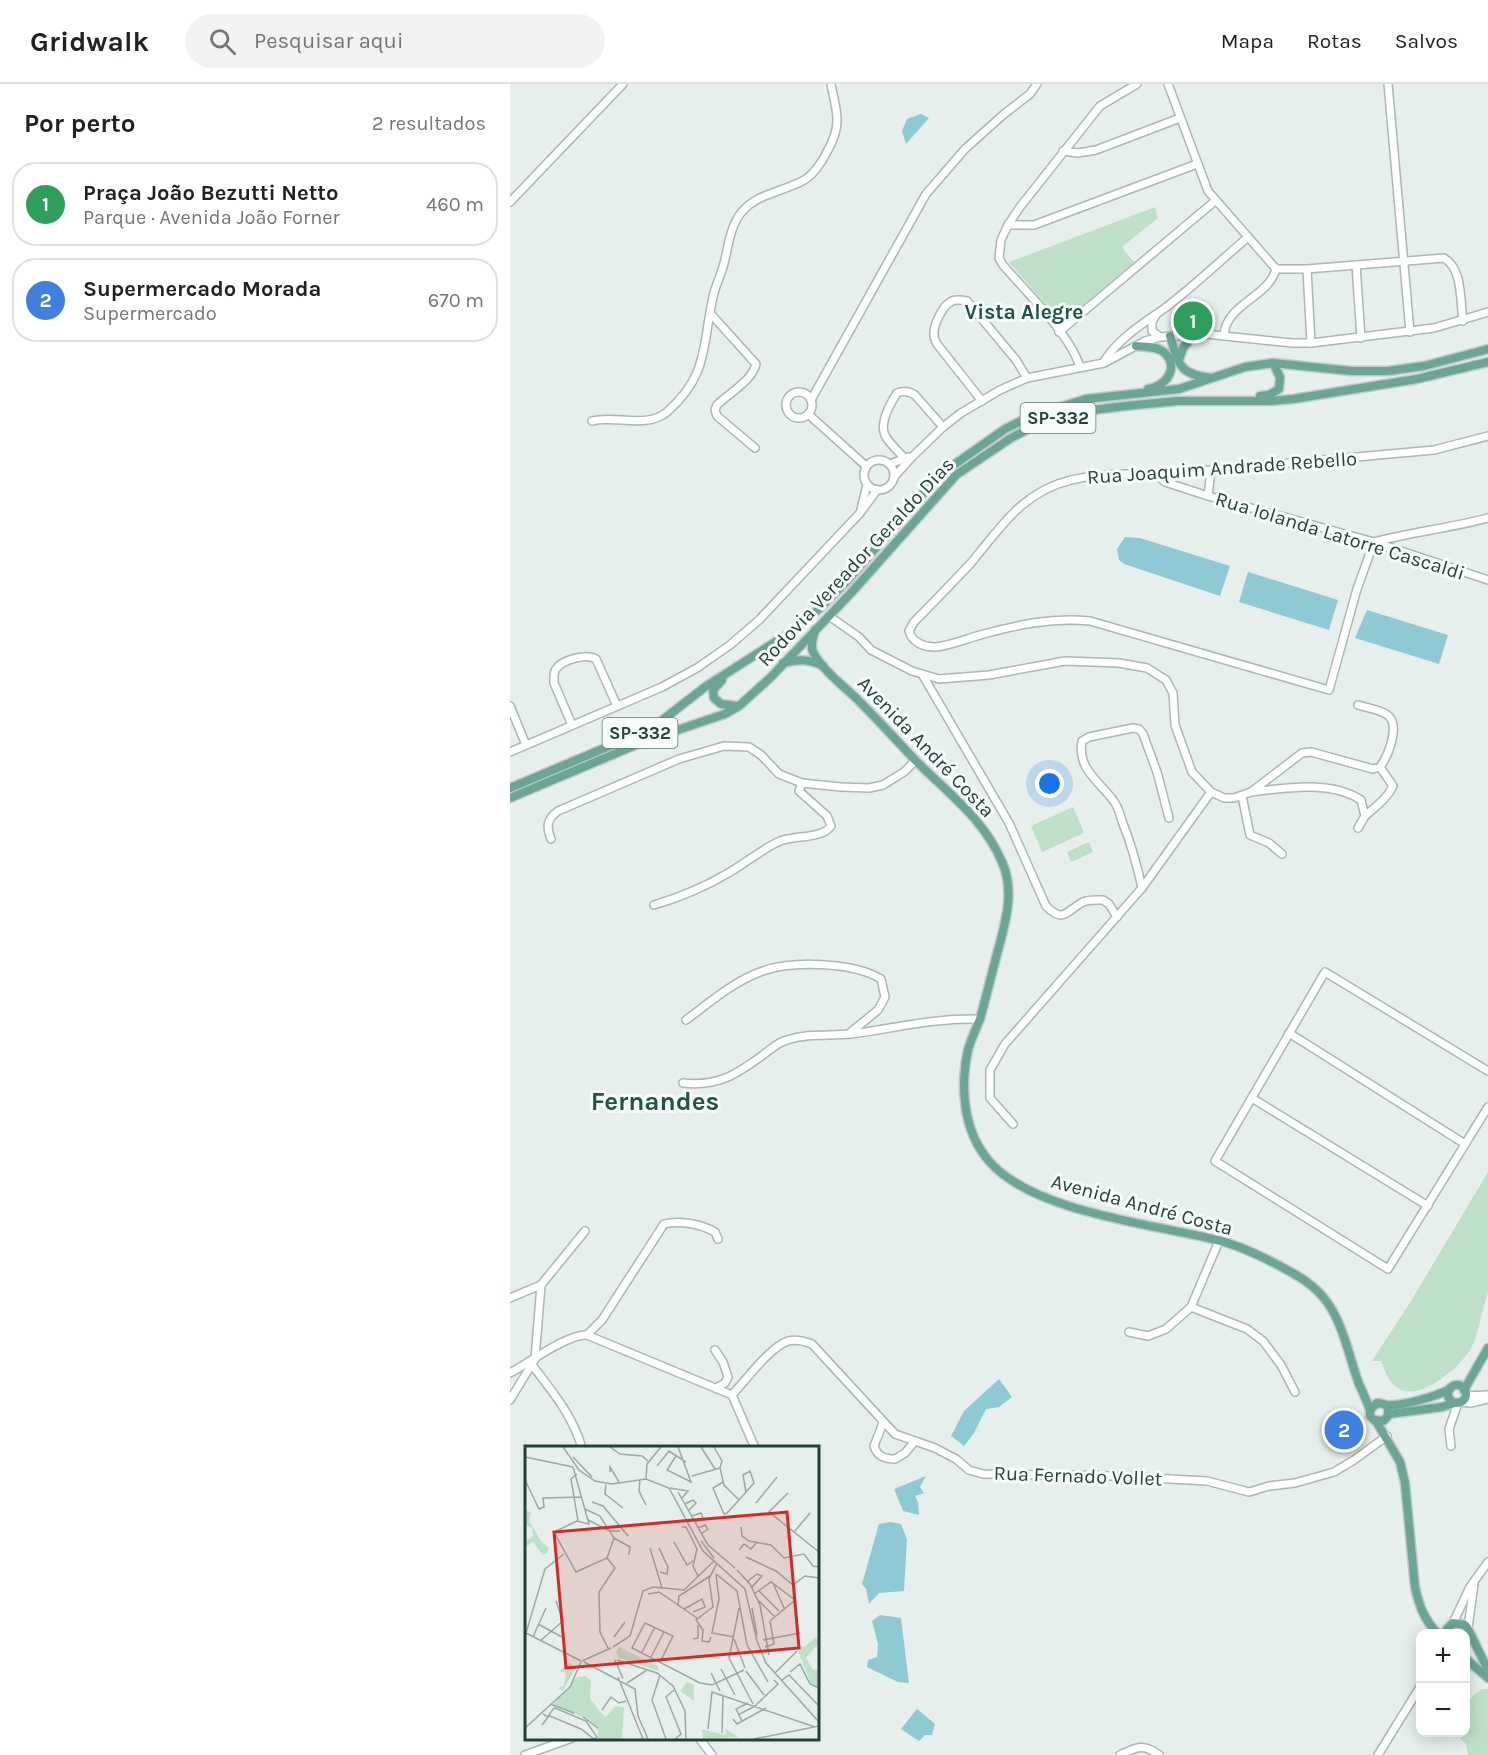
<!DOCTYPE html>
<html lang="pt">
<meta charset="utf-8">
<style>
:root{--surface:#fff;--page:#f2f2f2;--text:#202124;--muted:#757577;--line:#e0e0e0;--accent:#db2777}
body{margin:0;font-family:Karla,sans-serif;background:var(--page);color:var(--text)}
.controls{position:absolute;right:18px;bottom:18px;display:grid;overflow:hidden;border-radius:12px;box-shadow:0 3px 15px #0003}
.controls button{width:54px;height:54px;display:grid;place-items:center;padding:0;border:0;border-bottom:2px solid var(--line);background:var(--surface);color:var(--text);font:30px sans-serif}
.you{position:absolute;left:540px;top:700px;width:21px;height:21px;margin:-15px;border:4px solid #fff;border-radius:50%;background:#1a73e8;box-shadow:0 0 0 9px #1a73e833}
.badge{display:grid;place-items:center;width:39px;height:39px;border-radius:50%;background:var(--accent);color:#fff;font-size:20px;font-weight:700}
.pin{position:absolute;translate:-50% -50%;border:3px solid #fff;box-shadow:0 2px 6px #0006}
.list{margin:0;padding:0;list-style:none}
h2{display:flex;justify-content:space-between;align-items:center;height:78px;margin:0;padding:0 24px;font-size:26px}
h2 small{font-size:20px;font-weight:400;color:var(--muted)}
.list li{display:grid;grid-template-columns:39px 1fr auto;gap:18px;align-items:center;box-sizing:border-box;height:84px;margin:0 12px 12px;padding:0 12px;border:2px solid var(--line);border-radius:24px}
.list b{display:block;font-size:22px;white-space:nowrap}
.list p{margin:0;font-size:20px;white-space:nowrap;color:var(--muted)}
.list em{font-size:20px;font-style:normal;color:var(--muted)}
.icon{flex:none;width:33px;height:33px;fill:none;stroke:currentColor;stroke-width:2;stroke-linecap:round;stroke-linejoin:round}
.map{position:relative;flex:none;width:978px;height:1671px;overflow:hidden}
header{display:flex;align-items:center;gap:36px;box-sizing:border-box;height:84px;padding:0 30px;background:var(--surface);border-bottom:2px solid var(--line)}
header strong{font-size:28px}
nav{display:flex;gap:33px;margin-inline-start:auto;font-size:21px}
.search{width:420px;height:54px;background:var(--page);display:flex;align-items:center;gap:15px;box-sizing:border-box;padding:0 21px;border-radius:33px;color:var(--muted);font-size:22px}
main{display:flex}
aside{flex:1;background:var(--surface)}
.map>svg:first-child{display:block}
</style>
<header>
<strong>Gridwalk</strong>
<div class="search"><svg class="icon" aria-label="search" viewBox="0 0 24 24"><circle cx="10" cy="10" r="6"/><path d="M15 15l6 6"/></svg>Pesquisar aqui</div>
<nav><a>Mapa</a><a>Rotas</a><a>Salvos</a></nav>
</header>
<main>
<aside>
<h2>Por perto<small>2 resultados</small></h2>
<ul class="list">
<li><span class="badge" style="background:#2e9e5b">1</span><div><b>Praça João Bezutti Netto</b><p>Parque · Avenida João Forner</p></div><em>460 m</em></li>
<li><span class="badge" style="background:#3f7fe0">2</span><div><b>Supermercado Morada</b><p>Supermercado</p></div><em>670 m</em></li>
</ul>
</aside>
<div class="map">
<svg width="978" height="1671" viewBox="0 0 978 1671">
<rect width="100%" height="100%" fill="#e6efeb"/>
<g fill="#bfe0c8">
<path d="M645 123 648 134 612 163 624 178 557 235 550 236 546 233 499 178Z"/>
<path d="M683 231 696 244 668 245Z"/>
<path d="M563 723 574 749 532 768 521 742Z"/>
<path d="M579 758 583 768 561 778 557 768Z"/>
<path d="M978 1088V1209C971 1227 970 1249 960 1266 950 1283 909 1319 888 1304 879 1299 875 1287 871 1277H862L901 1217Z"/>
<path d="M972 1605H978V1671H958L956 1660 945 1649 956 1648C956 1628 953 1617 972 1605Z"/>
</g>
<g fill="#8ec9d4">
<path d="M411 30 419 34 396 60 392 47 397 35Z"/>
<path d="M615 453 630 454 720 482 710 512 614 480 609 476 607 465Z"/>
<path d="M738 488 828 516 819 546 729 518Z"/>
<path d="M857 526 938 551 929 580 845 554Z"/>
<path d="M489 1295 502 1313 489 1323 476 1325 464 1349 454 1362 441 1352 454 1327Z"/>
<path d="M416 1392 410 1403 414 1409 405 1412 408 1418 409 1431 393 1427 384 1405Z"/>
<path d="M380 1438 391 1440 397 1455 394 1507 369 1509 359 1520 356 1505 352 1500 369 1440Z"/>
<path d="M370 1531 391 1534 399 1599 388 1598 357 1583 358 1576 367 1573 368 1560 362 1537Z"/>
<path d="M407 1625 425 1640 422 1651H415L409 1657 391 1645Z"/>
</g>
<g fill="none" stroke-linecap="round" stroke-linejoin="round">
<g stroke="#a8b8b2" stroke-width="10">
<g id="minor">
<path d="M658 0 698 107 766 185H797L934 174C953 185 950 217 953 237"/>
<path d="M878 0 900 248"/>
<path d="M553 67 568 69 586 66 670 34"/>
<path d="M0 118 113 0"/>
<path d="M498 141H524L687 80"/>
<path d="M846 181 851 254"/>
<path d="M797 185 801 259"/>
<path d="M200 229 246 280C242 297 219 309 207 321L205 326 207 332 245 364"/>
<path d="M646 231 642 238V247L650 253"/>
<path d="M549 248 705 117"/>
<path d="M714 251C716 220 759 213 766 185"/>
<path d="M595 276C609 254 634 239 655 224 684 202 710 177 737 154"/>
<path d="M570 283C560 250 516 208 493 181L489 174 491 156 498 141 510 123 590 22 627 0"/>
<circle cx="289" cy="321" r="13"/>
<path d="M301 316 416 110 455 65 494 30 520 10 527 0"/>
<path d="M472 317 427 260C426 258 424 254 424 251 423 241 433 221 442 217 447 215 452 216 457 217L506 276 517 294"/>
<path d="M298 330 356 382"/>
<path d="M82 337C105 331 137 345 157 328 199 291 192 262 203 213 205 203 210 193 213 183 218 167 218 150 227 135 241 109 273 109 296 95 306 88 313 76 318 66 323 57 327 47 327 36 327 24 323 12 321 0"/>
<path d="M395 375C389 368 381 361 376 353 368 341 380 320 387 309 394 306 399 307 405 311L433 343"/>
<circle cx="369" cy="391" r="15"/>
<path d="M380 380 399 373"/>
<path d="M384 393 402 373 433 343 451 329 490 306 517 294 594 279 635 257 650 253 696 250 782 259H801L924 244 978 228"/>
<path d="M649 393 655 398 698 412 864 458 978 496"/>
<path d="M698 412 701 387"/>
<path d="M351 425 357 401"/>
<path d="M864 458 847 505 819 606 580 537C541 533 507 541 470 551 456 555 439 562 425 563 413 563 402 558 399 547L404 538C423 519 442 499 461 479 491 443 512 408 561 396 578 392 598 390 616 390 630 390 643 395 656 390L924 366 978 352"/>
<path d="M864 458C902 448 940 444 978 434"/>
<path d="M319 532 349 553 361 566 402 587 429 595 479 591 555 577 609 579 637 584 656 596 663 609 665 641 682 688 701 708 714 714H724L741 708 792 669 801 668 863 685 870 683C878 672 892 639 876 630 868 625 857 624 848 621"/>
<path d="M412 590 499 739 536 822C554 840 556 827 573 818 579 815 586 816 593 816L599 820 607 833"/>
<path d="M0 622 16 661"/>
<path d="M62 641 44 599C44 595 43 589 46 585 52 576 76 569 86 575L107 622"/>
<path d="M0 668 152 603 187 584 220 561 249 536 350 429 367 406"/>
<path d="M741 708C775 704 820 696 851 716L855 732 848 744"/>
<path d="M732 712 740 751 759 759 772 770"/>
<path d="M855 732C865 723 877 715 883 702L870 683"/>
<path d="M41 755C36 742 37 735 48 727L169 675 214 662 239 663 251 671 269 690 292 699 331 703 359 704 373 701 394 688 406 676"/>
<path d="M632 804C627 781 621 759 612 737 610 730 608 722 603 716 589 697 567 685 572 657L579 653 623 644 629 645 633 650 647 688 659 734"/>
<path d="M144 821C171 813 195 803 220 788 237 778 252 765 270 757 286 751 312 755 321 742L317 732 289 707 292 699"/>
<path d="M176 936C199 919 223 898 250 888 281 876 343 878 371 895L375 913 368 926 341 948"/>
<path d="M779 949 955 1060"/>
<path d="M978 987 815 888 705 1077 878 1185 978 1023"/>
<path d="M173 999C208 1003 227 990 253 971 261 965 268 958 277 956 298 949 319 952 341 950 386 944 423 934 469 935"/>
<path d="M742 1014 918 1122"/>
<path d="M503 1040 480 1014V986L495 960 632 804 701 708"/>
<path d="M0 1214 31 1201 75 1147"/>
<path d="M681 1223 737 1245 753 1257 771 1281 785 1308"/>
<path d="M619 1248 638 1252 656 1245 681 1223 709 1157"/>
<path d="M77 1251 92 1236 154 1140C169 1136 191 1140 205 1148L208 1155"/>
<path d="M205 1266 213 1278 218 1293 215 1299 206 1304"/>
<path d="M22 1281C42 1307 63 1332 72 1364"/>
<path d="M0 1289C19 1279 57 1250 77 1251L222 1311 245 1364"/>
<path d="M222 1311C236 1296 260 1263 278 1257 286 1255 294 1257 302 1260L385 1350 425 1364 446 1375 459 1386 473 1390 605 1392 697 1397 739 1408 759 1402 785 1399 824 1388 844 1376 877 1352"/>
<path d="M955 1312 978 1311"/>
<path d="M0 1316 25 1275 31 1201"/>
<path d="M950 1318 961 1319 978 1315"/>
<path d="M373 1339 364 1362C367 1372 374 1375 385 1375L395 1369 405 1357"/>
<path d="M941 1362 939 1345 948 1319"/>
<path d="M943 1539 960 1503 978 1478"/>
<path d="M958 1544 964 1500"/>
<path d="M189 1654 202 1671"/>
<path d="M15 1671 62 1654"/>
<path d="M610 1671C626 1663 634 1659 649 1671"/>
<path d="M868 1671 910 1603"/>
</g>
</g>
<g stroke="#c2cac8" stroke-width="11">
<g id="major">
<path d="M660 252C669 280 668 290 701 294"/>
<path d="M626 262C635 263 648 262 655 269 670 284 655 303 638 305"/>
<path d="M669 276 673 264 684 250"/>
<path d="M750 312 759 311 769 305 770 293 763 279"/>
<path d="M305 546C303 553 300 561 303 568 313 587 334 602 349 617 368 636 387 657 406 677 438 709 474 735 492 778 504 804 497 833 490 859 483 884 477 910 470 935 466 945 461 955 458 966 450 1003 453 1047 479 1077 522 1128 643 1140 707 1156 728 1161 749 1171 768 1181 787 1191 804 1200 817 1218 834 1242 839 1273 849 1300 853 1309 857 1317 860 1326"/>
<path d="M273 579C288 575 299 575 313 582"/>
<path d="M212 596 203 606 204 614 211 620 226 622"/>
<path d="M0 704 128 650 150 638 195 603 284 546 310 524 339 495 428 392 495 345 521 332 576 315 669 305 735 283 763 279 841 287H878L914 282 978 265"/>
<path d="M0 714 135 657 215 630 229 622 260 594 341 509 446 391 501 354 524 342 547 334 576 327 615 322 668 317H759L783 315 907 295 978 278"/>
<circle cx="947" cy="1310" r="9"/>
<path d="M954 1306 978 1264"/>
<path d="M876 1321C880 1327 879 1333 873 1337L864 1336 860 1332V1326L867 1319C870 1319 873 1320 876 1321 891 1323 927 1312 940 1305"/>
<path d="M879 1330 932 1323 944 1319"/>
<path d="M866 1337 890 1378 895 1399 905 1503C909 1521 914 1536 928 1550"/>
<path d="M960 1549 978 1586"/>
<path d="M936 1550 937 1545 943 1539 955 1541C961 1547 960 1553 956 1560"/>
<path d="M956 1575 978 1594"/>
</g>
</g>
<use href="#minor" stroke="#fff" stroke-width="7"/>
<use href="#major" stroke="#6aa596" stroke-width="8"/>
</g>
<g text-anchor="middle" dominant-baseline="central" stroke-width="6" stroke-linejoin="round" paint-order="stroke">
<g fill="#f7fbf9" stroke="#637a73" stroke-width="1.5">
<rect x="510.5" y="319" width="75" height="30" rx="4.5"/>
<rect x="92.5" y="634" width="75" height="30" rx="4.5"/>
</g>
<g font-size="18" font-weight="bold" fill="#24423a">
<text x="548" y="334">SP-332</text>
<text x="130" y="649">SP-332</text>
</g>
<g font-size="20" fill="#24423a" stroke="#f7fbf9">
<text transform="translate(712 384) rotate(-4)">Rua Joaquim Andrade Rebello</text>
<text transform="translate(830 452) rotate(17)">Rua Iolanda Latorre Cascaldi</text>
<text transform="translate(346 478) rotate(-47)">Rodovia Vereador Geraldo Dias</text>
<text transform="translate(416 663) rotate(46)">Avenida André Costa</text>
<text transform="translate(632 1121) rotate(15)">Avenida André Costa</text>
<text transform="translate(568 1392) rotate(2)">Rua Fernado Vollet</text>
</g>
<g font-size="21" font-weight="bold" fill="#1f5548" stroke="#f7fbf9">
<text x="514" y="228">Vista Alegre</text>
</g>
<g font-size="26" font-weight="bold" fill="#1f5548" stroke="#f7fbf9">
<text x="145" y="1017">Fernandes</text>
</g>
</g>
<g transform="translate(15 1362)">
<rect width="294" height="294" fill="#e6efeb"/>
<path d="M0 63 6 67 4 75 16 95 24 102 22 107 18 109 8 96 1 100 0 107V96L8 90 7 82 0 78ZM291 191 294 197 281 212 288 224 294 223V241L287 240 273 205 274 200 279 201ZM94 201 133 220 134 225 94 212 91 206ZM45 217 50 222 38 245 33 242 39 240 41 227 34 225ZM60 230 66 235 65 253 80 271 91 260 99 261 97 293H73V284L62 273 28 259 52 231ZM162 236 169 239V255L155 245ZM177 283 200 289 201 283 213 291 178 293Z" fill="#bfe0c8"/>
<path fill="none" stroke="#98aaa4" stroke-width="1.5" d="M38 1 54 24 70 35 87 38 121 33 144 42 178 105 220 143 232 195 241 217 294 276M85 1 95 8 117 10 123 15M176 1 190 23M189 1 197 15 195 22 199 39 214 54M151 10 142 24 166 36 153 1M0 11 48 21M48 11 67 31M132 20 144 5 161 16M48 21 64 78 52 75 29 86 51 126 82 112 89 92 75 70 60 63M85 26V21L94 36M52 28 46 33 53 75M167 30 195 22M121 32 122 18 136 1M0 34 14 63 19 61 18 52 57 51M115 34 114 45 121 59M198 36 188 42 199 68 202 67 214 54 221 46 229 37 225 25 218 29 221 46M81 38 80 48 98 62M145 42 163 45 157 52M153 46 183 99 210 122M263 47 244 66 294 106M67 56 78 60 103 90M231 57 252 31M160 58 168 54 171 57 164 64M167 70 176 67 178 72 170 76M63 74 85 85H95M157 81H161L172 103 168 120 173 130M216 81 217 90 224 95 246 99 259 112 279 108 288 120 294 121M173 82 180 79 183 83 176 88M269 86 285 67M89 92 105 101 104 109M176 95 189 112M149 96 162 119 168 115M125 102 137 142M134 102 143 121 142 128 135 126M214 104 219 98 226 103 232 96M39 108 20 123 1 187 56 215M221 111 251 125 268 139 280 130 294 132M82 112 90 122 74 146 75 186 84 204M212 124 225 138 235 159 244 209M191 128 212 145 222 199 243 236M191 128 194 153 187 187 209 191M223 135 232 128 237 130 227 141M248 137 259 162M234 145 254 165M123 148 134 146 172 172M229 148 246 136 270 154 245 175M234 155 249 170M153 160 154 150 185 130M214 162 204 212 228 258M227 162 232 189M159 163 177 153 180 161 168 166M13 178 37 191M8 191 21 162M89 191 100 176M186 191 184 196 177 195 178 184 171 174 188 161 184 133 192 117M168 193 173 192V179M209 193 220 222M238 194 275 187M15 195 38 175 31 155M88 201 105 190 118 145 128 141 159 144 189 115M240 201 249 198 245 175M117 206 130 181M126 211 139 186M90 214 98 233M92 214 132 227 148 240 160 265 161 293M57 215 86 202M59 216 110 243 113 270 123 293M135 216 148 190 120 177 107 202 175 237 187 239 219 224M196 223 210 249M221 225 239 249M265 226 275 218 285 238 294 242M186 227 195 245M250 227 272 205M135 229 127 254 141 293M93 231 118 293M257 234 264 229 294 260M102 237 122 224M149 244 141 251 156 288 150 293M25 258 49 267M231 259 253 238 249 234M77 264 86 251 94 257 101 255M213 269 232 259M58 271 73 282M208 273 212 278 241 262M217 275 211 263 223 257M17 279 23 271 24 269 28 263 30 262 61 275 72 291 69 293 56 283 25 270 23 271 18 268M0 282 45 241 56 216M183 283 187 246 290 281M197 287 198 250M229 293 294 280"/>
<path fill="#d62828" fill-opacity="0.15" stroke="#d62828" stroke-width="3" d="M262 66 274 202 41 222 29 86Z"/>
<rect width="294" height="294" fill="none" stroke="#24423a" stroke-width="3"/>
</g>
</svg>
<div class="controls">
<button>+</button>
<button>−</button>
</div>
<div class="you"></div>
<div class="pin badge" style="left:683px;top:237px;background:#2e9e5b">1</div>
<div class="pin badge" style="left:834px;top:1346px;background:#3f7fe0">2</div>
</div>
</main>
